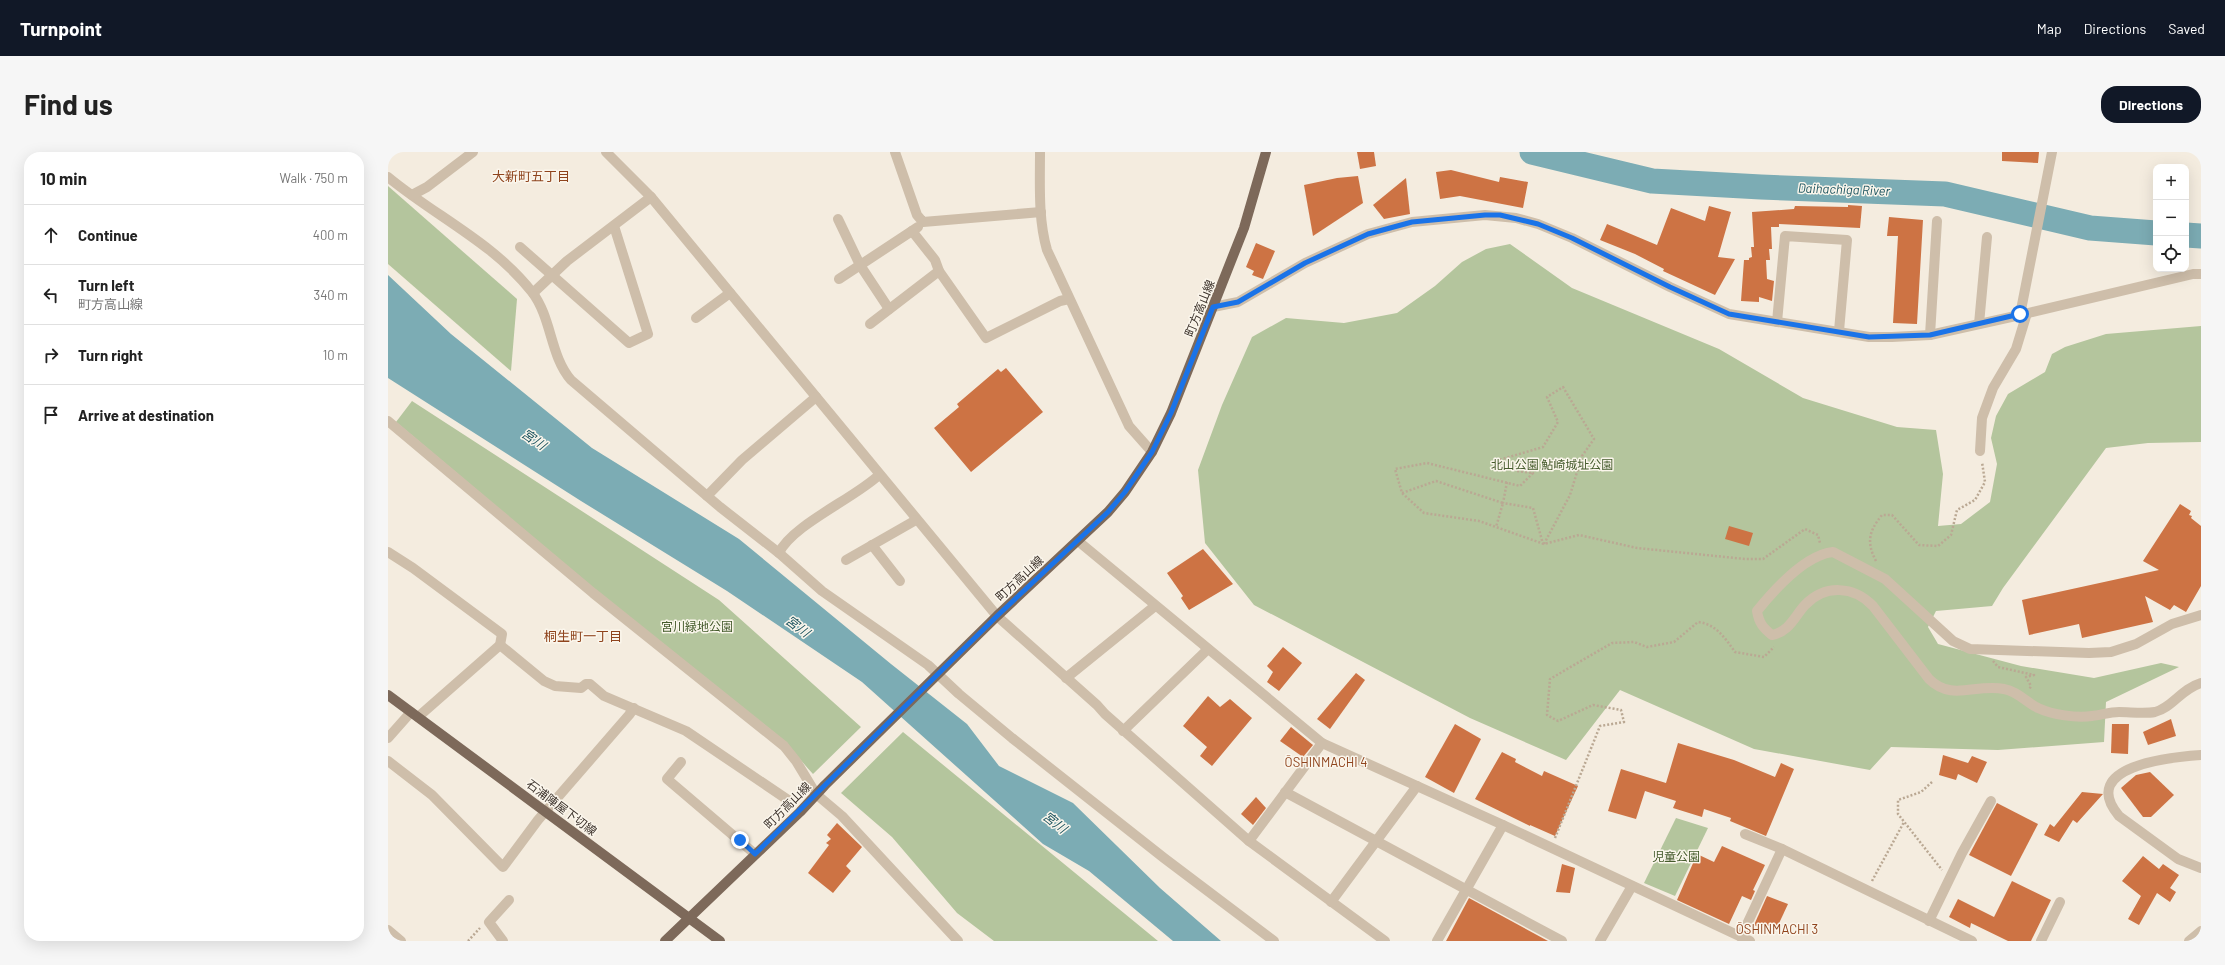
<!DOCTYPE html>
<meta charset="utf-8">
<style>
:root{--surface:#fff;--page:#f6f6f6;--text:#222;--muted:#767676;--line:#e0e0e0;--accent:#111827}
body{margin:0;font-family:Barlow,"Noto Sans JP",sans-serif;background:var(--page);color:var(--text)}
.controls{position:absolute;right:12px;top:12px;display:grid;overflow:hidden;border-radius:8px;box-shadow:0 4px 16px #0002}
.controls button{width:36px;height:36px;display:grid;place-items:center;padding:0;border:0;border-bottom:1px solid var(--line);background:var(--surface);color:var(--text);font:20px sans-serif}
.stop{position:absolute;width:12px;height:12px;margin:-9px;border:3px solid #1a73e8;border-radius:50%;background:#fff}
.stop.end{background:#1a73e8;border-color:#fff;box-shadow:0 1px 4px #0008}
.list{margin:0;padding:0;list-style:none}
h2{display:flex;justify-content:space-between;align-items:center;height:52px;margin:0;padding:0 16px;font-size:17px}
h2 small{font-size:13px;font-weight:400;color:var(--muted)}
.list li{display:grid;grid-template-columns:26px 1fr auto;gap:12px;align-items:center;box-sizing:border-box;height:60px;padding:0 16px;border-top:1px solid var(--line)}
.list b{display:block;font-size:15px;white-space:nowrap}
.list p{margin:0;font-size:13px;white-space:nowrap;color:var(--muted)}
.list em{font-size:13px;font-style:normal;color:var(--muted)}
.icon{flex:none;width:22px;height:22px;fill:none;stroke:currentColor;stroke-width:2;stroke-linecap:round;stroke-linejoin:round}
.map{position:relative;flex:none;width:1813px;height:789px;overflow:hidden;border-radius:16px}
header{display:flex;align-items:center;gap:24px;box-sizing:border-box;height:56px;padding:0 20px;background:var(--accent);color:#fff}
header strong{font-size:19px}
nav{display:flex;gap:22px;margin-inline-start:auto;font-size:14px}
.intro{display:flex;align-items:center;justify-content:space-between;box-sizing:border-box;height:96px;padding:0 24px}
h1{margin:0;font-size:28px}
.button{padding:10px 18px;border-radius:16px;background:var(--accent);color:#fff;font-size:14px;font-weight:700}
main{display:flex;gap:24px;padding:0 24px}
aside{flex:1;background:var(--surface);border-radius:16px;box-shadow:0 4px 16px #0002}
.map>svg:first-child{display:block}
</style>
<header>
<strong>Turnpoint</strong>
<nav><a>Map</a><a>Directions</a><a>Saved</a></nav>
</header>
<div class="intro"><h1>Find us</h1><a class="button">Directions</a></div>
<main>
<aside>
<h2>10 min<small>Walk · 750 m</small></h2>
<ul class="list">
<li><svg class="icon" aria-label="ahead" viewBox="0 0 24 24"><path d="M12 20V5M6 11l6-6 6 6"/></svg><div><b>Continue</b></div><em>400 m</em></li>
<li><svg class="icon" aria-label="left" viewBox="0 0 24 24"><path d="M17 20v-9H6M10 6l-5 5 5 5"/></svg><div><b>Turn left</b><p>町方高山線</p></div><em>340 m</em></li>
<li><svg class="icon" aria-label="right" viewBox="0 0 24 24"><path d="M7 20v-9h11M14 6l5 5-5 5"/></svg><div><b>Turn right</b></div><em>10 m</em></li>
<li><svg class="icon" aria-label="arrive" viewBox="0 0 24 24"><path d="M6 21V4h12l-3 4 3 4H6"/></svg><div><b>Arrive at destination</b></div></li>
</ul>
</aside>
<div class="map">
<svg width="1813" height="789" viewBox="0 0 1813 789">
<rect width="100%" height="100%" fill="#f4ecdf"/>
<g fill="#b4c59d">
<path d="M0 34 129 147 123 219 0 112Z"/>
<path d="M1122 92 1184 136 1331 197 1415 246 1509 275 1548 278 1555 322 1550 374 1573 372 1602 350 1609 312 1603 286 1608 264 1620 242 1657 220 1664 202 1677 195 1718 182 1813 174V290L1760 291 1718 296 1615 436 1604 454 1548 459 1540 475 1550 492 1633 514 1706 526 1773 511 1791 515 1718 550 1716 590 1610 598 1503 595 1482 618 1366 597 1232 538 1178 608 1082 566 866 453 817 391 810 318 834 253 864 185 898 166 956 171 1009 161 1047 134 1074 110 1098 97Z"/>
<path d="M24 249 331 448 473 575 425 622C412 608 402 594 388 582L209 439 8 270Z"/>
<path d="M515 580 770 789H606L569 761 504 685 453 641Z"/>
<path d="M1288 666 1320 676 1287 744 1256 731Z"/>
</g>
<path fill="#7cacb4" d="M0 123 63 182 204 296 351 387 503 512 579 572 611 614 685 651 772 736 833 789H785L701 719 655 692 474 530 339 439 193 349 0 226Z"/>
<g fill="none" stroke-linecap="round" stroke-linejoin="round">
<g stroke="#7cacb4" stroke-width="25">
<path d="M1144 0 1264 29 1373 35 1557 42 1702 76 1768 81"/>
<path d="M1798 83 1813 84"/>
</g>
</g>
<g fill="#cd7344">
<path d="M969 0H986L988 14 972 17Z"/>
<path d="M1614 0H1651L1650 11 1614 9Z"/>
<path d="M1063 18 1111 30 1112 25 1140 30 1135 56 1072 44 1052 47 1048 20Z"/>
<path d="M970 24 975 51 925 84 916 33 949 26Z"/>
<path d="M1018 26 1022 62 996 67 985 53Z"/>
<path d="M1460 53 1474 54 1472 76 1391 72V75H1383L1384 97H1381L1382 108H1378L1379 127 1386 129 1384 149 1371 145V150L1353 149 1356 108H1361V106L1364 105 1363 95H1366L1364 60 1406 57 1407 54 1460 55Z"/>
<path d="M1321 54 1343 60 1330 105 1347 107 1327 143 1275 119 1276 117 1247 102 1212 88 1219 72 1269 93 1283 56 1317 69Z"/>
<path d="M1501 65 1535 68 1529 172 1505 171 1510 84H1499Z"/>
<path d="M868 91 887 99 875 127 864 123 866 119 858 115Z"/>
<path d="M618 216 655 260 583 320 546 276 571 255 569 252 610 217 613 220Z"/>
<path d="M1792 352 1803 359 1801 363 1804 364 1803 366 1813 374V434L1798 460 1786 453 1782 458 1757 444 1765 470 1694 486 1691 472 1641 483 1634 448 1771 418 1755 409Z"/>
<path d="M1341 374 1365 381 1361 394 1337 387Z"/>
<path d="M815 397 845 432 801 458 793 446 795 444 779 421Z"/>
<path d="M895 495 914 511 891 539 879 530 885 520 879 514Z"/>
<path d="M968 521 977 528 942 577 929 567Z"/>
<path d="M820 544 832 555 842 547 864 566 824 614 812 604 819 595 795 574Z"/>
<path d="M1783 567 1788 584 1760 593 1755 580Z"/>
<path d="M1067 572 1093 587 1066 641 1037 625Z"/>
<path d="M1724 572H1741L1740 602 1723 601Z"/>
<path d="M903 575 925 593 915 605 892 589Z"/>
<path d="M1290 591 1346 608 1387 625 1393 611 1406 617 1378 684 1342 669 1343 666 1316 657 1314 665 1285 656 1288 649 1257 639 1248 667 1220 659 1233 617 1278 631Z"/>
<path d="M1114 600 1128 607 1127 610 1154 624 1156 619 1190 634 1167 684 1142 673V674L1087 647Z"/>
<path d="M1555 603 1580 611 1584 604 1599 610 1589 631 1570 622 1568 628 1551 623Z"/>
<path d="M1762 620 1786 643 1763 665H1755L1733 636 1748 623Z"/>
<path d="M1694 640 1715 642 1689 671 1685 668 1671 690 1656 683 1662 672 1666 675Z"/>
<path d="M868 645 878 656 865 673 853 662Z"/>
<path d="M1609 651 1650 672 1623 724 1581 703Z"/>
<path d="M449 671 474 695 458 714 463 719 445 741 420 721 441 693 438 691 443 687 439 683Z"/>
<path d="M1334 694 1377 713 1365 738 1367 739 1363 748 1354 744 1341 772 1289 748 1309 702 1326 710Z"/>
<path d="M1755 704 1771 717 1775 712 1791 723 1782 736 1788 740 1782 750 1769 741 1751 773 1740 767 1753 744 1734 729Z"/>
<path d="M1174 712 1187 716 1182 741 1168 740Z"/>
<path d="M1624 729 1663 748 1643 789H1620L1583 771 1582 776 1561 765 1570 747 1606 765Z"/>
<path d="M1379 744 1400 752 1386 782 1366 773Z"/>
<path d="M1081 746 1160 789H1058Z"/>
</g>
<g fill="none" stroke-linecap="round" stroke-linejoin="round">
<g stroke="#baa893" stroke-width="2.5" stroke-dasharray="2 2" stroke-linecap="butt">
<path d="M1119 330 1115 351 1145 356 1155 392"/>
<path d="M1014 341 1048 329 1115 351 1108 375"/>
<path d="M1156 392 1182 343 1194 304 1206 287 1175 235 1159 245 1170 270 1155 295 1111 308 1129 319 1145 321 1132 334 1039 311 1007 317 1014 341 1036 361 1091 369 1156 392 1191 383 1249 396 1357 407H1375L1417 377 1430 383 1432 391"/>
<path d="M1488 409C1478 390 1481 379 1494 363H1504L1531 393 1550 394 1563 383 1569 358 1587 348 1597 330 1594 310"/>
<path d="M1605 509 1610 515 1646 523 1638 525 1643 534 1641 538"/>
<path d="M1544 630 1533 640 1510 648V662L1554 718"/>
<path d="M1167 686 1212 574 1236 570 1233 558 1205 553 1170 569 1159 563 1162 527 1224 491 1246 490 1259 495 1286 490 1310 470C1328 472 1337 486 1347 500L1376 505 1386 495"/>
<path d="M1484 729 1516 670"/>
<path d="M80 789 92 776"/>
</g>
<g stroke="#cebeaa" stroke-width="10">
<path d="M218 0 263 45 609 464 709 553 717 562 861 689 997 789"/>
<path d="M507 0 529 63 535 70 653 60"/>
<path d="M652 0C652 32 650 67 659 98L741 274 764 300"/>
<path d="M0 25C47 64 106 91 144 140 164 166 162 204 183 228L332 355 391 401 434 439 540 513 571 542 624 586 776 706 886 789"/>
<path d="M24 43 39 35 85 0"/>
<path d="M450 67 472 113 501 157"/>
<path d="M524 79 547 108 551 119 598 186 672 149 681 147"/>
<path d="M132 95 241 191 260 182 226 74"/>
<path d="M451 127 530 75"/>
<path d="M145 141 179 109 263 45"/>
<path d="M825 155 850 150 917 111 980 82 1024 70 1097 63 1128 66 1150 72 1184 86 1282 135 1341 162 1481 185H1504L1542 183 1632 163 1664 0"/>
<path d="M1632 163 1805 122H1813"/>
<path d="M308 166 342 141"/>
<path d="M1389 170 1397 84 1459 88 1451 179"/>
<path d="M482 172 551 119"/>
<path d="M1591 172 1599 85"/>
<path d="M1542 183 1549 69"/>
<path d="M0 269 205 441 396 594 408 609 428 642 454 664 570 789"/>
<path d="M1592 299 1594 266 1605 236 1628 197 1639 161"/>
<path d="M319 344 354 308 428 245"/>
<path d="M690 389 934 591 1115 673 1362 789"/>
<path d="M484 393 512 429"/>
<path d="M0 400 25 416 114 482 112 493 30 565"/>
<path d="M391 401C404 373 467 346 491 323"/>
<path d="M458 408 528 368"/>
<path d="M1813 463 1784 472 1748 492 1723 500 1701 501 1582 497 1565 489 1497 427 1445 400C1417 403 1386 438 1369 459 1371 471 1375 476 1384 483 1402 479 1406 465 1417 453 1437 432 1466 434 1485 454L1541 527C1564 550 1588 531 1616 537 1629 539 1638 550 1650 556 1665 563 1688 566 1704 564 1713 563 1722 560 1731 560 1742 560 1756 562 1767 560 1784 556 1793 537 1813 531"/>
<path d="M112 493 156 529 167 534 193 536 198 532H202L216 544 298 579 403 650"/>
<path d="M678 526 767 454"/>
<path d="M735 579 820 497"/>
<path d="M0 586 23 560"/>
<path d="M1813 603C1783 605 1689 614 1731 664L1790 707 1813 716"/>
<path d="M0 609 44 643 115 715 150 668 241 563 246 556"/>
<path d="M293 610 279 627 367 702"/>
<path d="M897 640 1174 789"/>
<path d="M1357 682 1394 697 1584 789"/>
<path d="M861 689 934 591"/>
<path d="M943 750 1029 634"/>
<path d="M1541 769 1574 701 1603 649"/>
<path d="M0 778 13 789"/>
<path d="M1353 785 1394 697"/>
<path d="M115 789 101 770 121 748"/>
<path d="M1049 789 1115 673"/>
<path d="M1212 789 1244 734"/>
<path d="M1653 789 1672 750"/>
<path d="M1801 789 1813 779"/>
</g>
<g stroke="#7d695a" stroke-width="10">
<path d="M0 543 332 789"/>
<path d="M277 789 412 660 437 633 609 464 720 360 737 340 764 300 783 261 856 76 878 0"/>
</g>
</g>
<g fill="none" stroke-linecap="round" stroke-linejoin="round">
<path stroke="#1a73e8" stroke-width="5" d="M352 688 367 702 609 464 720 360 737 340 764 300 783 261 825 155 850 150 917 111 980 82 1024 70 1097 63H1112L1150 72 1184 86 1282 135 1341 162 1481 185 1542 183 1632 162"/>
</g>
<g text-anchor="middle" dominant-baseline="central" stroke-width="3" stroke-linejoin="round" paint-order="stroke">
<g font-size="12" fill="#3b312a" stroke="#fbf6ec">
<text transform="translate(811 156) rotate(-68)">町方高山線</text>
<text transform="translate(631 426) rotate(-43)">町方高山線</text>
<text transform="translate(399 653) rotate(-45)">町方高山線</text>
<text transform="translate(174 655) rotate(37)">石浦陣屋下切線</text>
</g>
<g font-size="12" fill="#455b2c" stroke="#fbf6ec">
<text x="1164" y="312">北山公園 鮎崎城址公園</text>
<text x="309" y="474">宮川緑地公園</text>
<text x="1288" y="704">児童公園</text>
</g>
<g font-size="13" fill="#8f441d" stroke="#fbf6ec">
<text x="143" y="24">大新町五丁目</text>
<text x="195" y="484">桐生町一丁目</text>
<text x="938" y="610">ŌSHINMACHI 4</text>
<text x="1389" y="777">ŌSHINMACHI 3</text>
</g>
<g font-size="13" font-style="italic" fill="#1c545f" stroke="#fbf6ec">
<text transform="translate(1456 37) rotate(2)">Daihachiga River</text>
<text transform="translate(146 287) rotate(35)">宮川</text>
<text transform="translate(410 474) rotate(37)">宮川</text>
<text transform="translate(667 670) rotate(38)">宮川</text>
</g>
</g>
</svg>
<div class="controls">
<button>+</button>
<button>−</button>
<button><svg class="icon" aria-label="locate" viewBox="0 0 24 24"><circle cx="12" cy="12" r="6"/><path d="M12 2v4M12 18v4M2 12h4M18 12h4"/></svg></button>
</div>
<div class="stop" style="left:1632px;top:162px"></div>
<div class="stop end" style="left:352px;top:688px"></div>
</div>
</main>
